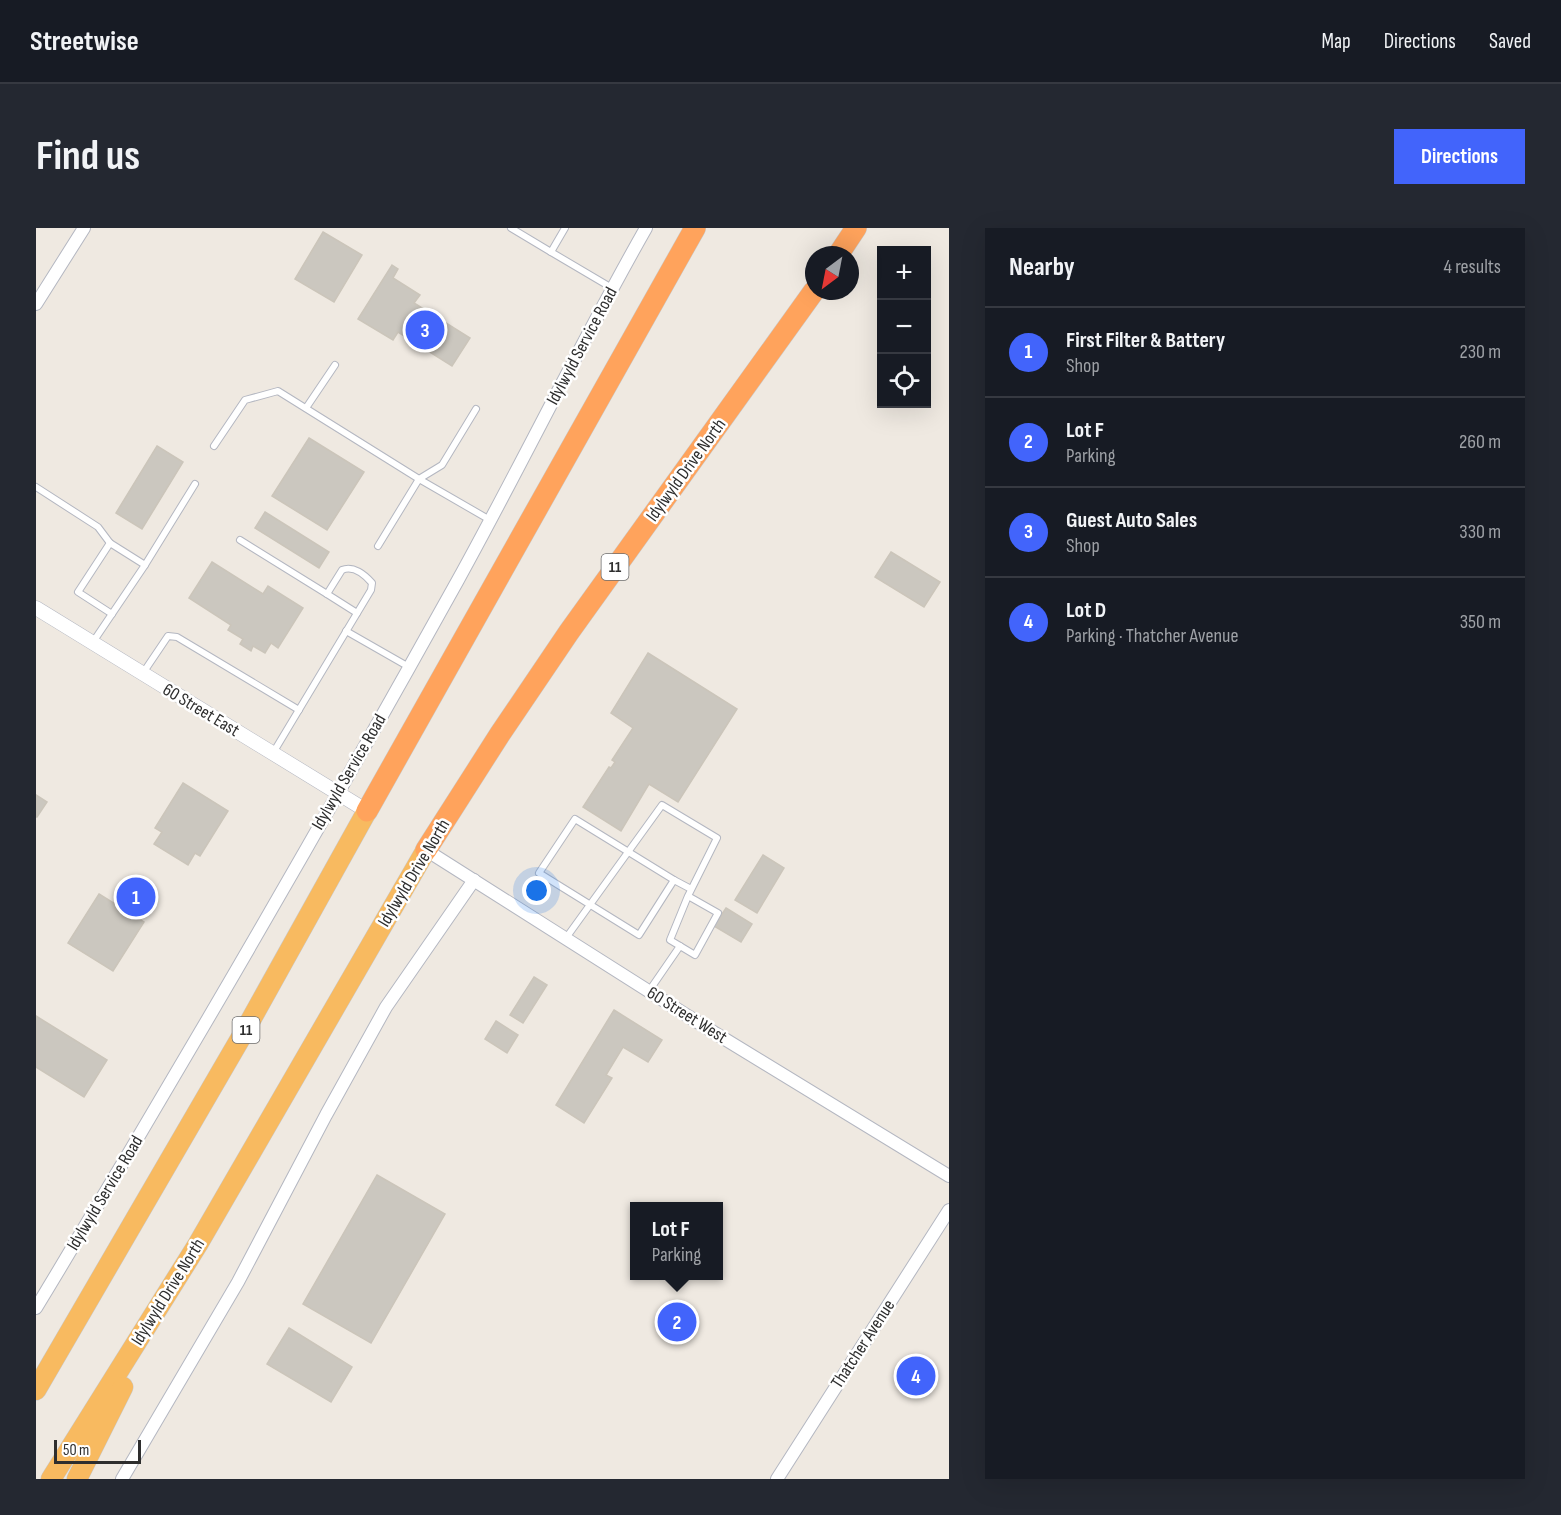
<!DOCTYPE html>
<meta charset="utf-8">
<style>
:root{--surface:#171b24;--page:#242831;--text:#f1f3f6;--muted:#9ea1a6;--line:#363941;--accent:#4264fb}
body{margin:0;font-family:"Sofia Sans Condensed",sans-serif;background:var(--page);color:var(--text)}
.controls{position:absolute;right:18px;top:18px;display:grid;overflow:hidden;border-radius:0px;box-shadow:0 6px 24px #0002}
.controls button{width:54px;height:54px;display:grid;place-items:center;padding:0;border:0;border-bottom:2px solid var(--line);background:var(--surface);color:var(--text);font:30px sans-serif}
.compass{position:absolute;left:769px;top:18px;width:54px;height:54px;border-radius:50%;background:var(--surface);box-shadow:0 6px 24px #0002;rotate:212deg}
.scale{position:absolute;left:18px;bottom:15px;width:87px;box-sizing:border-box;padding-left:6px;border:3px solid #2e2e2e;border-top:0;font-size:16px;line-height:21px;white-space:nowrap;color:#2e2e2e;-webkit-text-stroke:4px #fff;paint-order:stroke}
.you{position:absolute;left:501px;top:663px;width:21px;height:21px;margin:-15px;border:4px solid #fff;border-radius:50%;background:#1a73e8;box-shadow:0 0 0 9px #1a73e833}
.badge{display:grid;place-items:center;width:39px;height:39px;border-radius:50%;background:var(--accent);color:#fff;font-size:20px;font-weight:700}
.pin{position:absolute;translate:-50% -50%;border:3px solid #fff;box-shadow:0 2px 6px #0006}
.popup{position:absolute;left:594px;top:974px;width:93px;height:78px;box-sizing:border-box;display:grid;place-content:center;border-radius:0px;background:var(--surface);filter:drop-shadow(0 2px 4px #0005);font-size:20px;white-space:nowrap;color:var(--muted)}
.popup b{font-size:22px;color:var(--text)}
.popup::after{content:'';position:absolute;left:50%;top:100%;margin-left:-12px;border:12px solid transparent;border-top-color:var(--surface)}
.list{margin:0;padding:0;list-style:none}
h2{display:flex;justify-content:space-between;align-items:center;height:78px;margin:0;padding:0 24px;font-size:26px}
h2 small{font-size:20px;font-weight:400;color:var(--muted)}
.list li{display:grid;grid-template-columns:39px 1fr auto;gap:18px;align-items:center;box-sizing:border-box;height:90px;padding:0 24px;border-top:2px solid var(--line)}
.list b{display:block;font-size:22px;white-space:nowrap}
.list p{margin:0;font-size:20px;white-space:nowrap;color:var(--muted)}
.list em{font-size:20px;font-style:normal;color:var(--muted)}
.icon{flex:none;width:33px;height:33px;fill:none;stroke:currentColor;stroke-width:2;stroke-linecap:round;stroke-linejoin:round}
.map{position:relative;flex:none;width:913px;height:1251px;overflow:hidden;border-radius:0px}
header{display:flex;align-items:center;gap:36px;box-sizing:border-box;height:84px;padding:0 30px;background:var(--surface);border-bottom:2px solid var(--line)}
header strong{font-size:28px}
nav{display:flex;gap:33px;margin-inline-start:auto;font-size:21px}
.intro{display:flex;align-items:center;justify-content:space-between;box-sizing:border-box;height:144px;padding:0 36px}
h1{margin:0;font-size:42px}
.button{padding:15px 27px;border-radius:0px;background:var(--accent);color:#fff;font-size:21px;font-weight:700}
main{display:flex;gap:36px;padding:0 36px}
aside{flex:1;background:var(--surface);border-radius:0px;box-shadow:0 6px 24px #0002}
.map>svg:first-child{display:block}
</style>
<header>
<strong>Streetwise</strong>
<nav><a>Map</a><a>Directions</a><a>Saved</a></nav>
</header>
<div class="intro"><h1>Find us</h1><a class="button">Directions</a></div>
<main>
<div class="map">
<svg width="913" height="1251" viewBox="0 0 913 1251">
<rect width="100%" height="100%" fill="#efe9e1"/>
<g fill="#cbc7bf" stroke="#cbc5ba" stroke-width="1.5">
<path d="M287 4 326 27 298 74 259 51Z"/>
<path d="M356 37 362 41 357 50 384 67 378 75 434 110 416 138 362 104 357 112 322 91Z"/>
<path d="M273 210 328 244 291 302 236 268Z"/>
<path d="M121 218 147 234 106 301 80 285Z"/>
<path d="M229 284 293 324 283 340 219 300Z"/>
<path d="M855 324 904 354 888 379 839 349Z"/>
<path d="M176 334 227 366 232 358 267 380 242 420 235 415 229 425 217 418 215 423 204 416 207 411 192 402 195 397 153 370Z"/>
<path d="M612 425 701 481 642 574 613 556 585 603 547 579 573 539 575 540 579 534 576 532 597 500 575 485Z"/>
<path d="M147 555 192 583 164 628 159 625 152 637 118 616 126 604 119 600Z"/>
<path d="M0 567 11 574 1 589H0Z"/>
<path d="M727 627 748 640 721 685 699 672Z"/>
<path d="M63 666 108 694 77 743 32 715Z"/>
<path d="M690 680 716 696 705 714 678 698Z"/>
<path d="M498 749 511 757 487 795 474 787Z"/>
<path d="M578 782 626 812 612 834 587 819 570 847 576 850 548 895 520 877Z"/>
<path d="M0 788 71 832 48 869 0 839Z"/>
<path d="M460 793 482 807 471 825 449 811Z"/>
<path d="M341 947 409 986 335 1115 267 1076Z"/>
<path d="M253 1100 316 1139 295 1174 231 1136Z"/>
</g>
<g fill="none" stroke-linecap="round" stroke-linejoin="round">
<g stroke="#b4b7c1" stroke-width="8">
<g id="service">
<path d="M475 0 515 24"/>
<path d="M529 0 515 24 576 60"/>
<path d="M270 180 299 137"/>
<path d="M178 218 209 172 242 163 383 251 406 237 440 181"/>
<path d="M0 259 62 299 74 315"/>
<path d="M204 312 291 366 306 342C317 337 329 347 336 355L335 362 237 525"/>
<path d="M342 318 383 251 454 292"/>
<path d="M291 366 321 385"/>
<path d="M76 386 42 364 74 315 109 337"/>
<path d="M310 403 373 439"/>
<path d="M57 414 109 337 159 256"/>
<path d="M107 445 132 408 141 409 263 482"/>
<path d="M539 591 638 652 603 707 503 645Z"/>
<path d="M638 652 655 661"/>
<path d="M530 710 626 577 681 610 652 668 634 712 659 727 682 685 652 668"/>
<path d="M613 763 644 718"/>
</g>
</g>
<g stroke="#b4b7c1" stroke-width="14">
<g id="minor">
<path d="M0 76 48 0"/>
<path d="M390 622 674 802 913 948"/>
<path d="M0 1080C145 840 286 597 422 352 486 236 544 116 610 0"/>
<path d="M86 1251 202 1054 290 887 350 779 438 652"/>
<path d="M741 1251 913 982"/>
</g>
</g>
<g stroke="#b4b7c1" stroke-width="15">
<path id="tertiary" d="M0 380 331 583"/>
</g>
<g stroke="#c9c9c9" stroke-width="21">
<g id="trunk">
<path d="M0 1162 207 806 331 583"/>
<path d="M15 1251 162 1016 390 622"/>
<path d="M41 1251 87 1159"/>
</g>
</g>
<g stroke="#c9c9c9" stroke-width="22">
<g id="motorway">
<path d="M802 27 820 0"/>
<path d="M331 583 659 0"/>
<path d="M390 622 464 506 533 404 778 63"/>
</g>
</g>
<use href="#service" stroke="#fff" stroke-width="6"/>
<use href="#minor" stroke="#fff" stroke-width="12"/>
<use href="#tertiary" stroke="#fff" stroke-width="14"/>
<use href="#trunk" stroke="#f8ba60" stroke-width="20"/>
<use href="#motorway" stroke="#ffa35c" stroke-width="21"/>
</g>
<g text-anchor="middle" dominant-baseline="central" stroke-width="5" stroke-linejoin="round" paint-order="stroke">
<g fill="#fff" stroke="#6d6d6d" stroke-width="1.5">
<rect x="565.5" y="326" width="27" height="26" rx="4.5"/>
<rect x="196.5" y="789" width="27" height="26" rx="4.5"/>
</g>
<g font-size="16" font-weight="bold" fill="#2e2e2e">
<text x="579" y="339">11</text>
<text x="210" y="802">11</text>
</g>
<g font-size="18" fill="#2e2e2e" stroke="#fff">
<text transform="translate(546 118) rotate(-62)">Idylwyld Service Road</text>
<text transform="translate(650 242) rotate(-54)">Idylwyld Drive North</text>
<text transform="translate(165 482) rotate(31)">60 Street East</text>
<text transform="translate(313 544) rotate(-60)">Idylwyld Service Road</text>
<text transform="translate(378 645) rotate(-59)">Idylwyld Drive North</text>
<text transform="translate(651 787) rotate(32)">60 Street West</text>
<text transform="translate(69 965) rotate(-59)">Idylwyld Service Road</text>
<text transform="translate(132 1064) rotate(-58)">Idylwyld Drive North</text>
<text transform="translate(827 1116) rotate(-57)">Thatcher Avenue</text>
</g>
</g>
</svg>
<div class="controls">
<button>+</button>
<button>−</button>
<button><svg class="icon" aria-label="locate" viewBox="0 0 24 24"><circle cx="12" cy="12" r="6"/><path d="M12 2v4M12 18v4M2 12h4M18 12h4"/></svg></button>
</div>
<svg class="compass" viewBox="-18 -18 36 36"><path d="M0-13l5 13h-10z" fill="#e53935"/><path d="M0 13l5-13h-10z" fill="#9ea1a6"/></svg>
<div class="scale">50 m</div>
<div class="you"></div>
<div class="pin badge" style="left:100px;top:669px">1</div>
<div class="pin badge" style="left:641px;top:1094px">2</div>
<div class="popup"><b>Lot F</b>Parking</div>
<div class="pin badge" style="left:389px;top:102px">3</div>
<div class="pin badge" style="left:880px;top:1148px">4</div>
</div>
<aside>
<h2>Nearby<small>4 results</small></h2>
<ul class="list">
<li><span class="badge">1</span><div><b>First Filter &amp; Battery</b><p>Shop</p></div><em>230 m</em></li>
<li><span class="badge">2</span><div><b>Lot F</b><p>Parking</p></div><em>260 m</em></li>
<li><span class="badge">3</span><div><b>Guest Auto Sales</b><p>Shop</p></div><em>330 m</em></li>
<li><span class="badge">4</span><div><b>Lot D</b><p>Parking · Thatcher Avenue</p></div><em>350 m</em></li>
</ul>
</aside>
</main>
